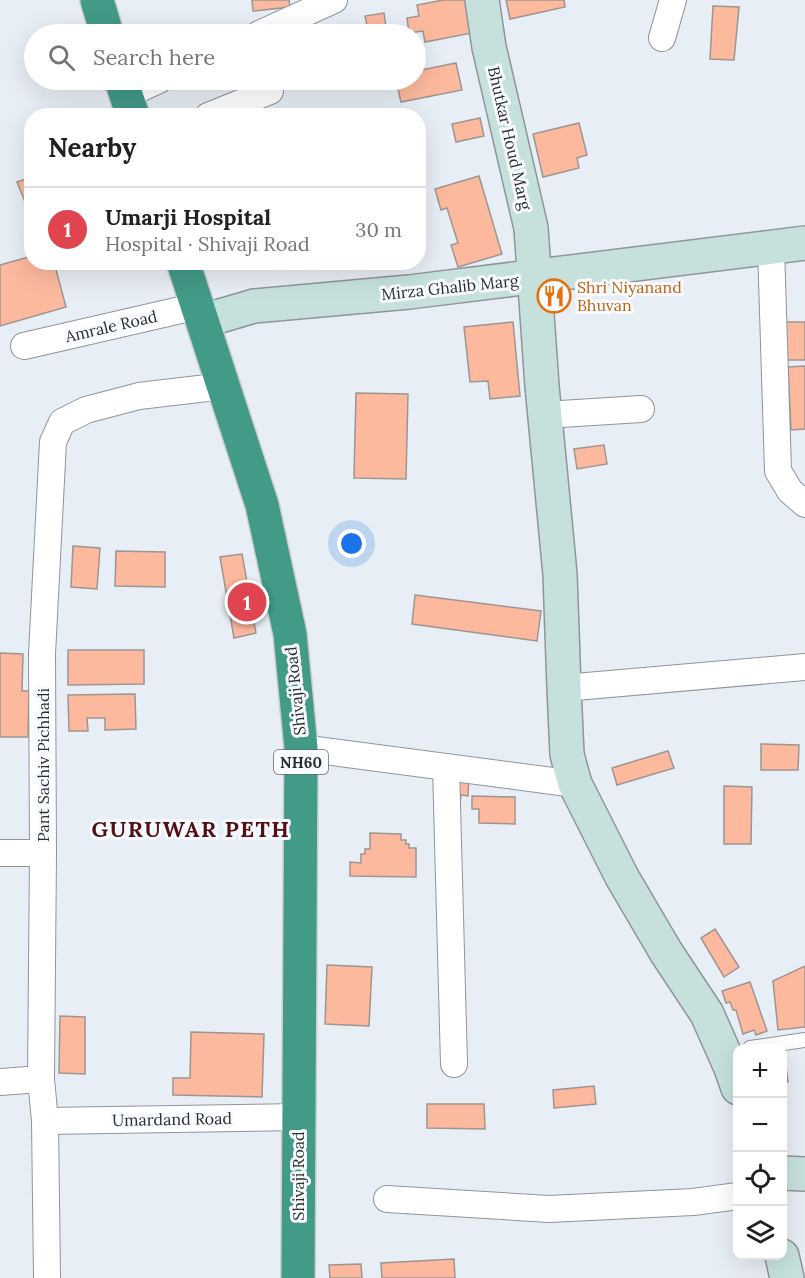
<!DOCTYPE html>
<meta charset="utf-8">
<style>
:root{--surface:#fff;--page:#f6f6f6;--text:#202124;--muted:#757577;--line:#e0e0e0;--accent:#cb3b40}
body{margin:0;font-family:Lora,serif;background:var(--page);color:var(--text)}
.controls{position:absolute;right:18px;bottom:18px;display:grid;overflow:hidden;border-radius:12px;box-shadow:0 6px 24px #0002}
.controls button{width:54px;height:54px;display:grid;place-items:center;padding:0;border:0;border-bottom:2px solid var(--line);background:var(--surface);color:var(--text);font:30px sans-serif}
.you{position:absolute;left:352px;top:544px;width:21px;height:21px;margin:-15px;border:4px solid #fff;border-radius:50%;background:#1a73e8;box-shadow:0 0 0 9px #1a73e833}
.badge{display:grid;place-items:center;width:39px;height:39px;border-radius:50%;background:var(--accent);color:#fff;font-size:20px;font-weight:700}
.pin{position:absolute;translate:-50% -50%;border:3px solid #fff;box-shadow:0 2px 6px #0006}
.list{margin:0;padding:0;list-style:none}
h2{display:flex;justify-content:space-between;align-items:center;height:78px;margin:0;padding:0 24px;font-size:26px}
h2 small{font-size:20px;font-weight:400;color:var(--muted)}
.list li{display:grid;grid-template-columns:39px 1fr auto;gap:18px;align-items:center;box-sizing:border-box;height:84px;padding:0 24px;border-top:2px solid var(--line)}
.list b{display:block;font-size:22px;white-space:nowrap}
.list p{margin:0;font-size:20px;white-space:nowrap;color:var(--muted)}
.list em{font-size:20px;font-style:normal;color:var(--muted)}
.icon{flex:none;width:33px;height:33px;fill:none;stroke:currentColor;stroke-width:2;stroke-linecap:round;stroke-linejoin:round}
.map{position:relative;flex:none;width:805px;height:1278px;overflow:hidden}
.search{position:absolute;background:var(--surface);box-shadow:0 6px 24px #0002;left:24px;top:24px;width:402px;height:66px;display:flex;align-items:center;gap:15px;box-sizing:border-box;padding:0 21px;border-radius:33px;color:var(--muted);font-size:22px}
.panel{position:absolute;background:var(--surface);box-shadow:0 6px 24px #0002;left:24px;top:108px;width:402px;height:162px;border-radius:24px}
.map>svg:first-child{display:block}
</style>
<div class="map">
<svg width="805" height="1278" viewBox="0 0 805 1278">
<rect width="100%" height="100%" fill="#e8eef5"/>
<g fill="#fdb99d" stroke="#9d9591" stroke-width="1.5">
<path d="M252 0H289L290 7 253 11Z"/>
<path d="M443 0H466L472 33 425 42 423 31 409 33 407 18 419 16 417 5Z"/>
<path d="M506 0H564L565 7 510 19Z"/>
<path d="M713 6 739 7 734 60 710 59Z"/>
<path d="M384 13 387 34H369L365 16Z"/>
<path d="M456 63 462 90 401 102 396 80H416V71Z"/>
<path d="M480 118 484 136 456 142 452 124Z"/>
<path d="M579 123 587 155 577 158 579 168 543 177 533 134Z"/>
<path d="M479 176 502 254 458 267 451 245 458 243 447 208 441 210 435 189Z"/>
<path d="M32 177V219L17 182Z"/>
<path d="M32 256V262H54L66 307 0 326V265Z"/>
<path d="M513 322 520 396 490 399 488 381 470 382 464 327Z"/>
<rect x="779" y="322" width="26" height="38"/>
<path d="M805 366V429L791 430 788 367Z"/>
<path d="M356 393 408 394 406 479 354 478Z"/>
<path d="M604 445 607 464 577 469 574 449Z"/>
<path d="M73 546 100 548 97 589 71 587Z"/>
<path d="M116 551 165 552V587L115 586Z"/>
<path d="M242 554 256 633 234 638 220 557Z"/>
<path d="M415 595 541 611 537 641 412 624Z"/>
<path d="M68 650H144V684L68 685Z"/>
<path d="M0 653 23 654 22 691H29L28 737H0Z"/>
<path d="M135 694 136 729 105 730V718H87L88 731H69L68 695Z"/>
<path d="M761 744 799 745 798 770H761Z"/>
<path d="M668 751 674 768 617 785 612 768Z"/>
<path d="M451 774 469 775 468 796 461 795 460 802 450 801Z"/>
<path d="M724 786 752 787 751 844H724Z"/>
<path d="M472 796 515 797V824L479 823V809H472Z"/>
<path d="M370 833 401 834V840H406V844H409V848H416V877L350 876V862L361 863V854H365V849H370Z"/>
<path d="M715 929 739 967 724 977 701 938Z"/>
<path d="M327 965 372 967 369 1026 325 1024Z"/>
<path d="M805 966V1027L778 1030 773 981Z"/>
<path d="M750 982 767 1031 756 1035 754 1030 743 1034 736 1010H733L730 1002 726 1003 722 991Z"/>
<path d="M60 1016 85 1017V1074L59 1073Z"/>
<path d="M191 1032 264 1034 262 1097 173 1095V1078H190Z"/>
<path d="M782 1051H784L788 1082 782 1083Z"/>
<path d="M594 1086 596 1104 554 1108 553 1090Z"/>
<path d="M427 1104H484L485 1129 427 1128Z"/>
<path d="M454 1259 455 1278H382L381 1263Z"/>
<path d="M361 1264 362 1278H330L329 1265Z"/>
</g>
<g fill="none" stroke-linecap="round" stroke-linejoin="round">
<g stroke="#8f959b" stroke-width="16">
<path id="lane" d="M750 1048 805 1040"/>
</g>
<g stroke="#8f959b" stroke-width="28">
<g id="street">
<path d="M259 34 334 0"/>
<path d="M662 38 673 0"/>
<path d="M126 95 159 80"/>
<path d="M208 116 270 91"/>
<path d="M771 248 778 471 790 491 805 504"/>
<path d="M24 346 198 306"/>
<path d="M545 415 641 409"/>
<path d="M564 688 805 667"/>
<path d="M301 748 575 784"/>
<path d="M446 767 454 1064"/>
<path d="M0 853H43"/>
<path d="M0 1082 41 1079"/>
<path d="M45 1121 299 1117"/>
<path d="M387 1199 549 1209 693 1202 738 1196"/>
<path d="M47 1278 45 1121 41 1079 43 853 42 654 53 442 62 422 86 410 139 396 224 386"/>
</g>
</g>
<g stroke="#8f959b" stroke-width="36">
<g id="secondary">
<path d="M482 0 489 47 531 228 542 386 560 574 564 688 567 754 570 766 575 784 622 877 666 952 707 1014 731 1068 738 1088"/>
<path d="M203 321 254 306 409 292 805 243"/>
<path d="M782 1173 805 1174"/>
<path d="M782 1256 787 1278"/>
</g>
</g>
<g stroke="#cccdcd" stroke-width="36">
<g id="highway">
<path d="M97 0 107 34"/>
<path d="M121 80 133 116"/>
<path d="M183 262 262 505 290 634 301 748 298 1278"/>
</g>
</g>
<use href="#lane" stroke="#fff" stroke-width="14"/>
<use href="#street" stroke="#fff" stroke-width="26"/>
<use href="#secondary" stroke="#c6e1dc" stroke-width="33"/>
<use href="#highway" stroke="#429a89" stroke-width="33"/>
</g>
<defs>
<g id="restaurant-ring" transform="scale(1.725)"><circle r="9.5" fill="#f7fbff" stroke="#e8710a" stroke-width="1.5"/><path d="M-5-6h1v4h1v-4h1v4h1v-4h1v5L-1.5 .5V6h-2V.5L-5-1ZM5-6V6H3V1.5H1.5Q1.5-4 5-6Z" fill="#e8710a"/></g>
</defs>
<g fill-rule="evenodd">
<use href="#restaurant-ring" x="554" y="296"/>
</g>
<g text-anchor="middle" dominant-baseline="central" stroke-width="6" stroke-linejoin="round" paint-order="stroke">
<rect fill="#f7fbff" stroke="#686b6d" stroke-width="1.5" x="274" y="750" width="54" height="24" rx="4.5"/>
<g font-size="15" font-weight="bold" fill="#2b2d2f">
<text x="301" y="762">NH60</text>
</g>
<g font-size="16" fill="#2b2d2f" stroke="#f7fbff">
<text transform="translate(510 138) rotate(77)">Bhutkar Houd Marg</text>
<text transform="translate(450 287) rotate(-6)">Mirza Ghalib Marg</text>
<text transform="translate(111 326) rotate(-13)">Amrale Road</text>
<text transform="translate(295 691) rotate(-96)">Shivaji Road</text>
<text transform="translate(43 765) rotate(-90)">Pant Sachiv Pichhadi</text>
<text transform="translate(172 1119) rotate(-1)">Umardand Road</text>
<text transform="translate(298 1176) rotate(-90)">Shivaji Road</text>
</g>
<g font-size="16" fill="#c56008" stroke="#f7fbff" text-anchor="start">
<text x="577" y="287">Shri Niyanand<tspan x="577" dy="18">Bhuvan</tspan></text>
</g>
<g font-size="22" font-weight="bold" letter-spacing="1.5" fill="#540f12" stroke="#f7fbff">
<text x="191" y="829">GURUWAR PETH</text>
</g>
</g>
</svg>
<div class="controls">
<button>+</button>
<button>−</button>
<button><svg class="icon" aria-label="locate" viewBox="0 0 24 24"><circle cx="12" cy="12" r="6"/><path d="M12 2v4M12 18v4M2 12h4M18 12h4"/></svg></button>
<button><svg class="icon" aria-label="layers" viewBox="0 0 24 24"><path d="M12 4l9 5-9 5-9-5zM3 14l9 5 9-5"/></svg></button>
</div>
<div class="you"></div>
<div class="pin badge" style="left:247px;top:602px;background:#e0444e">1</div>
<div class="search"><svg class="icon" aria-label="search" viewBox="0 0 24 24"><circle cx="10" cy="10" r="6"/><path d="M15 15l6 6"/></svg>Search here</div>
<section class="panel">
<h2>Nearby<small></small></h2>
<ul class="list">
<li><span class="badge" style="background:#e0444e">1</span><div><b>Umarji Hospital</b><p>Hospital · Shivaji Road</p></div><em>30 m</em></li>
</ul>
</section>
</div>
